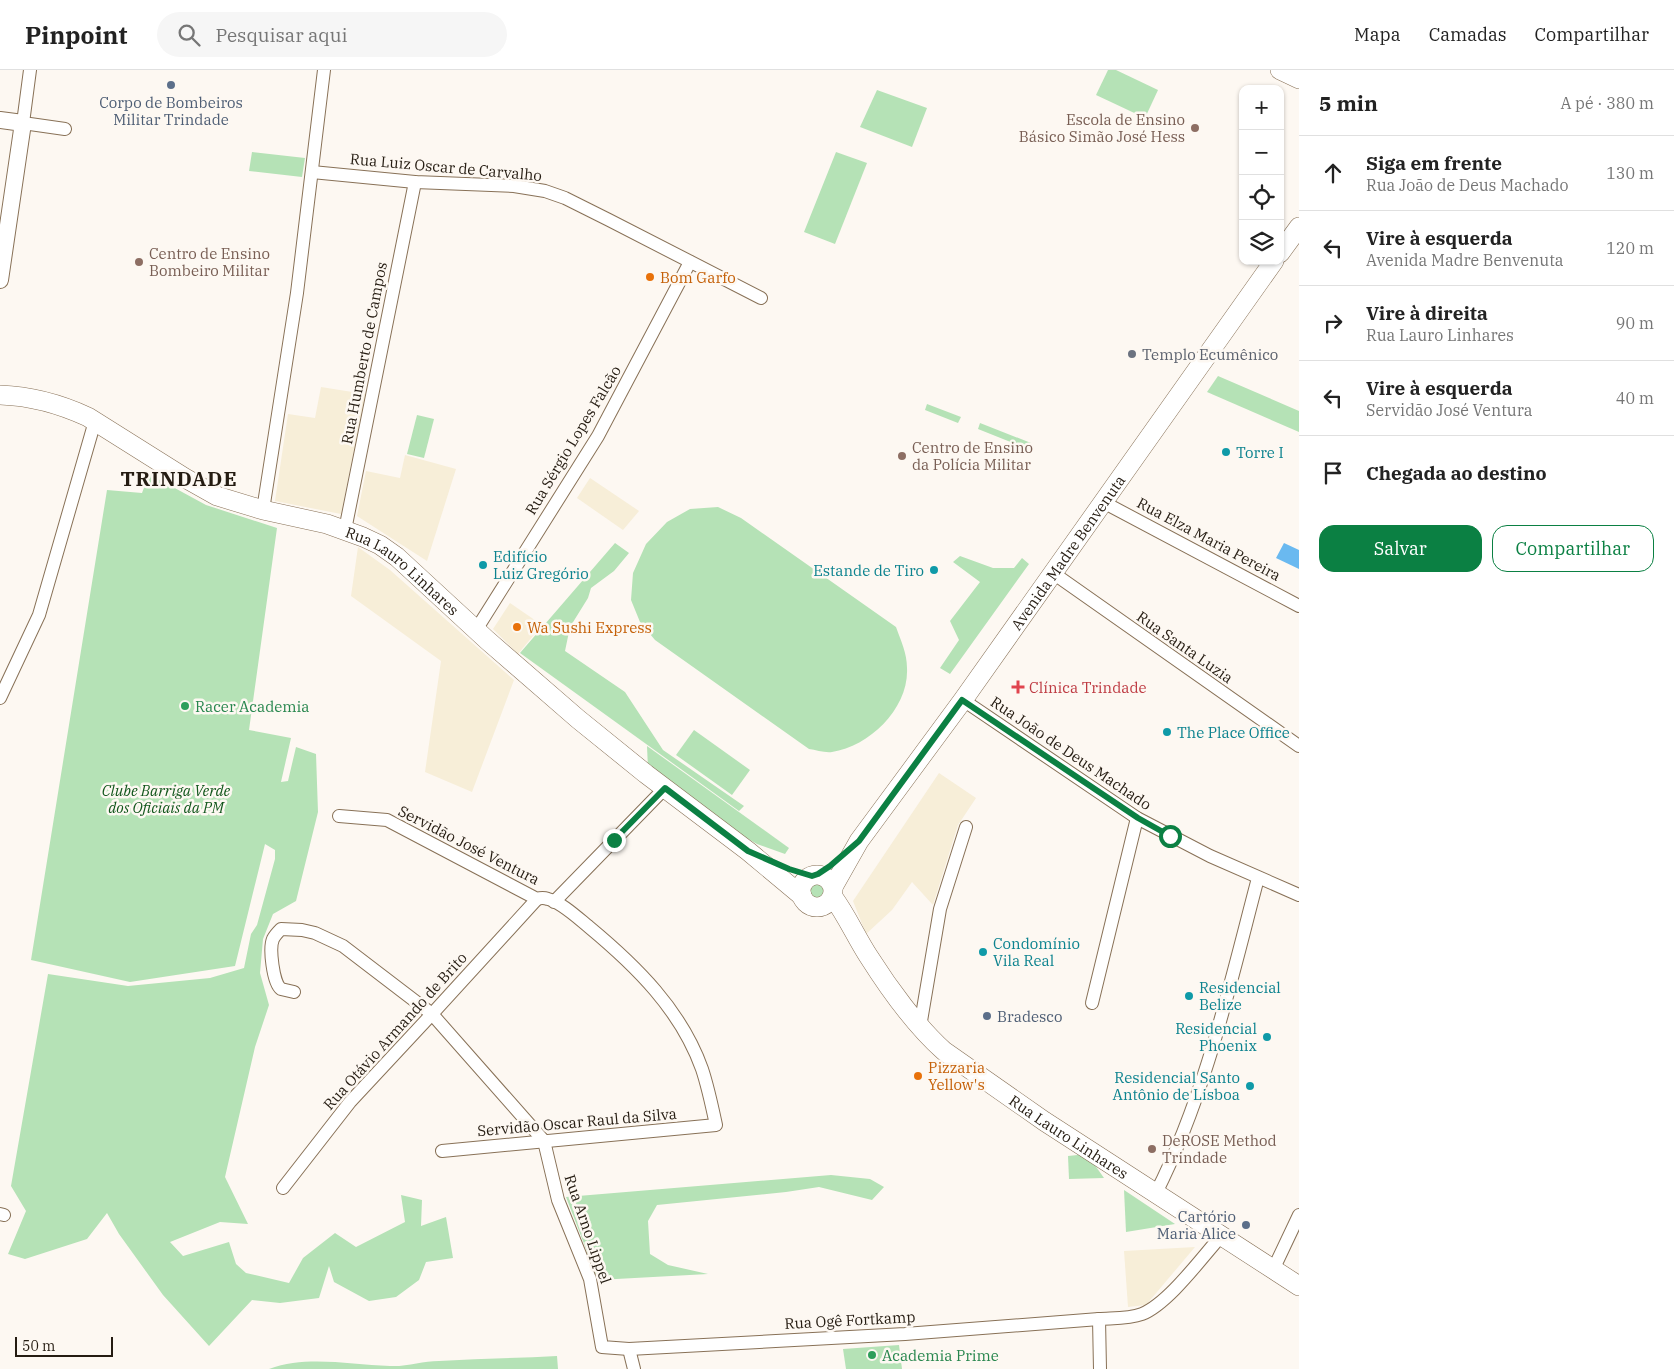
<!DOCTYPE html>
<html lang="pt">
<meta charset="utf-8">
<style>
:root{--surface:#fff;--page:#f6f6f6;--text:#222;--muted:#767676;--line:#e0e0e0;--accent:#0b8043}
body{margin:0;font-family:"IBM Plex Serif",serif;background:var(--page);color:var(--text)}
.controls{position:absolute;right:15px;top:15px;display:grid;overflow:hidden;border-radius:10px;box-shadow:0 1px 4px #0004}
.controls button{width:45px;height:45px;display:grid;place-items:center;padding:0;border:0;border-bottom:1px solid var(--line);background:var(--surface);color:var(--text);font:25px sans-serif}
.scale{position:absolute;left:15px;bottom:12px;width:98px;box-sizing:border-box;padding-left:5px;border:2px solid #251c12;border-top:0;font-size:14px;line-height:18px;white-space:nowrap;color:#251c12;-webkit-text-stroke:4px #fdf8f2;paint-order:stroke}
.stop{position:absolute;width:15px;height:15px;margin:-11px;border:4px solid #0b8043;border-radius:50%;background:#fff}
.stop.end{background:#0b8043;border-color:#fff;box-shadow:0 1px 5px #0008}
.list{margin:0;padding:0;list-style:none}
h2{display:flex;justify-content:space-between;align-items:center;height:65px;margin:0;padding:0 20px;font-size:21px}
h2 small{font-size:16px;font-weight:400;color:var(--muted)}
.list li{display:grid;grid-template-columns:32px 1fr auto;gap:15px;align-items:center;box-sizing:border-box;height:75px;padding:0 20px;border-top:1px solid var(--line)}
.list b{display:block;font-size:19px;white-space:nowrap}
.list p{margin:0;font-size:16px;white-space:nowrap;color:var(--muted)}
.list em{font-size:16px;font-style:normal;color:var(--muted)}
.actions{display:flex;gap:10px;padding:15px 20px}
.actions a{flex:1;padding:11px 0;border:1px solid var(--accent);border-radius:15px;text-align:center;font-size:18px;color:var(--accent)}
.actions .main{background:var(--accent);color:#fff}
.icon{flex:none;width:28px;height:28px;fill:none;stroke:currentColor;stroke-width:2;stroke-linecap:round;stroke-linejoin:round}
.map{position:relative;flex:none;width:1299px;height:1299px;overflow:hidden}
header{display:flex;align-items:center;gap:30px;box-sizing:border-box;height:70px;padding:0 25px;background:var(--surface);border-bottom:1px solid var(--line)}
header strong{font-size:24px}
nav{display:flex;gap:28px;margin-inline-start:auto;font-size:18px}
.search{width:350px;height:45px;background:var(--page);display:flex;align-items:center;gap:12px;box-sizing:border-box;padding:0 18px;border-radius:28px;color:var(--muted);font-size:19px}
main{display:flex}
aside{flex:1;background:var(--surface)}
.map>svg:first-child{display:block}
</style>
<header>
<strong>Pinpoint</strong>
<div class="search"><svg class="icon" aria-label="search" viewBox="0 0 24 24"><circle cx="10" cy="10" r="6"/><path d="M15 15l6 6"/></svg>Pesquisar aqui</div>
<nav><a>Mapa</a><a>Camadas</a><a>Compartilhar</a></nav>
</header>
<main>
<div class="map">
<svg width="1299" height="1299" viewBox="0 0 1299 1299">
<rect width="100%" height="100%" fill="#fdf8f2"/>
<g fill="#f7eed8">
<path d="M321 317 365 324 341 444 275 431 288 344 315 348Z"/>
<path d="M405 385 456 399 427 491 357 446 366 401 400 408Z"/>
<path d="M590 408 639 441 623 460 577 428Z"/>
<path d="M358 477 390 500 514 610 472 722 425 702 441 591 351 526Z"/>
<path d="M510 533 542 555 518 584 493 559Z"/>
<path d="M939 703 976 728 958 755 933 835 912 812 892 840 866 864 853 831Z"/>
<path d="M1195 1177 1146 1235 1128 1237 1124 1181Z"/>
</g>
<g fill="#b5e2b6">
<path d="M1108 0H1116L1158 20 1145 48 1096 25Z"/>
<path d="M877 20 927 38 912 77 860 57Z"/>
<path d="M252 82 305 88 302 107 249 101Z"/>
<path d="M836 82 867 93 835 174 804 162Z"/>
<path d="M1218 306 1299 341V362L1207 322Z"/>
<path d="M927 334 961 347 958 353 925 340Z"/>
<path d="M417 345 434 349 424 388 407 384Z"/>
<path d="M980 353 1031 373 1028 379 978 359Z"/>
<path d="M149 404 206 435 277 458 249 660 291 668 281 712 288 711 296 677 316 684 318 742 296 831 273 844 263 869 260 903 269 935 255 977 225 1107 248 1154 220 1152 170 1172 183 1186 229 1172 236 1194 246 1203 289 1213 303 1188 335 1163 356 1177 405 1152 401 1125 422 1130 421 1156 446 1147 453 1188 426 1192 419 1210 396 1227 369 1231 334 1212 329 1196 319 1228 280 1233 252 1230 209 1276 163 1225 119 1164 107 1143 87 1169 25 1189 8 1184 26 1141 11 1116 48 904 128 916 210 908 244 898 251 864 257 855 275 789V780L265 774 235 896 130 912 31 890 107 420 142 423Z"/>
<path d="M718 437 741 448 896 557C901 571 907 583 907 598 909 638 870 676 832 682 825 683 816 680 809 679L655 570 640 552 631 530 633 503 646 474 667 452 690 439Z"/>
<path d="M615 473 629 483 614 501 591 518 588 528 570 557 565 581 625 622 663 680 744 736 739 741 520 583Z"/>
<path d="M960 486 993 498H1014L1022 488 1029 494 950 604 940 598 959 570 950 551 980 512 953 492Z"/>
<path d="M694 660 750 700 732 725 676 685Z"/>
<path d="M647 676 789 778 785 784 757 774 724 755 648 699Z"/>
<circle cx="817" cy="821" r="10"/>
<path d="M1087 1084 1104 1108 1069 1109 1068 1086Z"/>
<path d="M831 1105 870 1109 884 1117 872 1130 819 1117 786 1122 657 1135 648 1151 650 1184 668 1195 708 1204 598 1210 566 1127Z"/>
<path d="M1124 1120 1175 1154 1126 1162Z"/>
<path d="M899 1275 902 1299H846L843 1279Z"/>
<path d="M557 1286 558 1299H269C308 1285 349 1295 390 1296 406 1297 423 1291 439 1291 478 1289 518 1288 557 1286Z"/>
</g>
<path fill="#6ab9f0" d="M1284 473 1299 480V499L1276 488Z"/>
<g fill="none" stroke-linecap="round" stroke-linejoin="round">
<g stroke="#887157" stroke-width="14">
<g id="minor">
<path d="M30 0 23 53 65 59"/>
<path d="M312 102 415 112 514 116 545 121 565 128 609 150 761 228"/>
<path d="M1103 432 1299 536"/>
<path d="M263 440 297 223 324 0"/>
<path d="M345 460 415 112"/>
<path d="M1053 503 1299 676"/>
<path d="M476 560 598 366 690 192"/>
<path d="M0 628 39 545 95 351"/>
<path d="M963 630 1137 748 1210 786 1299 825"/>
<path d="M339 746 387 750 537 829C540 828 545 828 548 829 561 832 579 849 589 857 636 896 681 940 702 999 708 1017 712 1036 716 1055L442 1081"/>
<path d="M554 832 665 718"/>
<path d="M294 922 281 919C273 913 269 878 273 869 275 865 278 862 281 859L302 860 315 863 343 876 432 944 544 1071 558 1130 590 1209 602 1277 629 1279 905 1264 1099 1249"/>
<path d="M1092 933 1137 748"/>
<path d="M920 957 940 839 966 757"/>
<path d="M283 1118 350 1032 432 944 537 829"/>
<path d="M1156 1123C1206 1024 1230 914 1258 808"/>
<path d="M0 1144 4 1145"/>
<path d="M1273 1200 1299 1145"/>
<path d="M629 1279 634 1299"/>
<path d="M1100 1299 1099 1249C1113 1248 1129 1249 1142 1244 1169 1233 1202 1187 1222 1165"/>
</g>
</g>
<g stroke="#887157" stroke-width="18">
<path id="tertiary" d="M0 50 23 53 0 210"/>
</g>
<g stroke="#887157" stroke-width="20">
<g id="secondary">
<path d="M1280 0 1299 9"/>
<path d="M1280 183 1299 157"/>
<path id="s1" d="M0 325C30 326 60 334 88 347L185 408 217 426 263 440 327 454 363 467 380 475 397 487 487 570 578 649 646 704 748 781 802 826"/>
<circle cx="817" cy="821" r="16"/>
<path id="s2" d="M833 817 859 771 963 630 1274 191"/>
<path id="s3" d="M833 827C847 846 856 867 869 887 888 917 917 957 944 981L1044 1051 1299 1216"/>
</g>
</g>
<use href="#minor" stroke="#fff" stroke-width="12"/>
<use href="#tertiary" stroke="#fff" stroke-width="16"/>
<use href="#secondary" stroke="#fff" stroke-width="19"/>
</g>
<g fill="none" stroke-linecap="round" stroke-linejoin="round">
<path stroke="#0b8043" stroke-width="6" d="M614 770 665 718 748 781 789 799 812 806 818 804 830 796 859 771 962 630 1138 748 1170 766"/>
</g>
<g fill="#5c6f8a" stroke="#fdf8f2" stroke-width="2">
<circle cx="171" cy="15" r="5"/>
<circle cx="987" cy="946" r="5"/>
<circle cx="1246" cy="1155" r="5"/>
</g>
<g fill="#8d6e63" stroke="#fdf8f2" stroke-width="2">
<circle cx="1195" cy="58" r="5"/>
<circle cx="139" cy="192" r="5"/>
<circle cx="902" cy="386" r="5"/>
<circle cx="1152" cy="1079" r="5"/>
</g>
<g fill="#e8710a" stroke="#fdf8f2" stroke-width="2">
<circle cx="650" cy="207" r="5"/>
<circle cx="517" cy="557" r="5"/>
<circle cx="918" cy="1006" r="5"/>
</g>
<circle fill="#6b7280" stroke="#fdf8f2" stroke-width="2" cx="1132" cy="284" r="5"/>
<g fill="#0f9aa8" stroke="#fdf8f2" stroke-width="2">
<circle cx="1226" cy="382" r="5"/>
<circle cx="483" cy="495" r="5"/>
<circle cx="934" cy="500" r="5"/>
<circle cx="1167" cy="662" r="5"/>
<circle cx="983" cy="882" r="5"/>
<circle cx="1189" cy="926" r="5"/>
<circle cx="1267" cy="967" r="5"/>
<circle cx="1250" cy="1016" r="5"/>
</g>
<path fill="#e0444e" stroke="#fdf8f2" stroke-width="2" d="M1015.5 609.5h5v5h5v5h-5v5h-5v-5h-5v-5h5z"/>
<g fill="#2e9e5b" stroke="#fdf8f2" stroke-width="2">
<circle cx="185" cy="636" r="5"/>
<circle cx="872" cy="1285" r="5"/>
</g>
<g text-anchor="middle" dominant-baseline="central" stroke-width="5" stroke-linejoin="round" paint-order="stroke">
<g font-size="15" fill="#4e5e75" stroke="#fdf8f2">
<text x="171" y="32">Corpo de Bombeiros<tspan x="171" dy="17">Militar Trindade</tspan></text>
<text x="997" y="946" text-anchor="start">Bradesco</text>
<text x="1236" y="1146" text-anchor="end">Cartório<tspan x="1236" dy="17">Maria Alice</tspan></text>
</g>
<g font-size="15" fill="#785e54" stroke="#fdf8f2" text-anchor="start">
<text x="1185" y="49" text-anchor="end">Escola de Ensino<tspan x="1185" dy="17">Básico Simão José Hess</tspan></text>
<text x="149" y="183">Centro de Ensino<tspan x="149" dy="17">Bombeiro Militar</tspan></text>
<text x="912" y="377">Centro de Ensino<tspan x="912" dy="17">da Polícia Militar</tspan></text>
<text x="1162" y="1070">DeROSE Method<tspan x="1162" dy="17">Trindade</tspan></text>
</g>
<g font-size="15" fill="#251c12" stroke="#fdf8f2">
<text transform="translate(446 97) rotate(5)">Rua Luiz Oscar de Carvalho</text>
<text transform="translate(364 283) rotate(-79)">Rua Humberto de Campos</text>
<text transform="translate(573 370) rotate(-59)">Rua Sérgio Lopes Falcão</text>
<text transform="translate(1209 469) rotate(28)">Rua Elza Maria Pereira</text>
<text stroke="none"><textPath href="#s2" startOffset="409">Avenida Madre Benvenuta</textPath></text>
<text stroke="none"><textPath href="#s1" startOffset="446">Rua Lauro Linhares</textPath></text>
<text transform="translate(1185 577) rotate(35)">Rua Santa Luzia</text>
<text transform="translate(1071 683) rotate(34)">Rua João de Deus Machado</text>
<text transform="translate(469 775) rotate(27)">Servidão José Ventura</text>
<text transform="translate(395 961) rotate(-48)">Rua Otávio Armando de Brito</text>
<text transform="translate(577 1052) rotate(-5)">Servidão Oscar Raul da Silva</text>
<text stroke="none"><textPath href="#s3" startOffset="342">Rua Lauro Linhares</textPath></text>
<text transform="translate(588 1159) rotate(71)">Rua Arno Lippel</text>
<text transform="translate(850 1250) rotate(-3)">Rua Ogê Fortkamp</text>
</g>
<g font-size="15" fill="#c56008" stroke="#fdf8f2" text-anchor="start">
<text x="660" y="207">Bom Garfo</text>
<text x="527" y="557">Wa Sushi Express</text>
<text x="928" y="997">Pizzaria<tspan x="928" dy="17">Yellow's</tspan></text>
</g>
<g font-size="15" fill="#5b616d" stroke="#fdf8f2" text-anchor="start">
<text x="1142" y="284">Templo Ecumênico</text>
</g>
<g font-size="15" fill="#0d838f" stroke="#fdf8f2" text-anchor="start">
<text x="1236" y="382">Torre I</text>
<text x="493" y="486">Edifício<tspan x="493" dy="17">Luiz Gregório</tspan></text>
<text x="924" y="500" text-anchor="end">Estande de Tiro</text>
<text x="1177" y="662">The Place Office</text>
<text x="993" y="873">Condomínio<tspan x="993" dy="17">Vila Real</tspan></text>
<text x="1199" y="917">Residencial<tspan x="1199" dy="17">Belize</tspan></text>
<text x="1257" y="958" text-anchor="end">Residencial<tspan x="1257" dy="17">Phoenix</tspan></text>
<text x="1240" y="1007" text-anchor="end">Residencial Santo<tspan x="1240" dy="17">Antônio de Lisboa</tspan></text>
</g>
<g font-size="15" fill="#be3a42" stroke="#fdf8f2" text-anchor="start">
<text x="1029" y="617">Clínica Trindade</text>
</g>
<g font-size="15" fill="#27864d" stroke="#fdf8f2" text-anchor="start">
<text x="195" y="636">Racer Academia</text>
<text x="882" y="1285">Academia Prime</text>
</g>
<g font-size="15" font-style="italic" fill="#11561b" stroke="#fdf8f2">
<text x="166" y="720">Clube Barriga Verde<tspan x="166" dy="17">dos Oficiais da PM</tspan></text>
</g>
<g font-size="20" font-weight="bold" letter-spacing="1" fill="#251c12" stroke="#fdf8f2">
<text x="179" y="408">TRINDADE</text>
</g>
</g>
</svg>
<div class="controls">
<button>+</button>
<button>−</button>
<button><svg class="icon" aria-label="locate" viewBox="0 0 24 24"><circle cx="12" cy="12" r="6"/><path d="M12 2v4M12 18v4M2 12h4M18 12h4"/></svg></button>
<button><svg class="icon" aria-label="layers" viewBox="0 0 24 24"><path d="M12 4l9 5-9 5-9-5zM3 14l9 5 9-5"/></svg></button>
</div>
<div class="scale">50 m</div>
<div class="stop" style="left:1170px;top:766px"></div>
<div class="stop end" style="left:614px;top:770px"></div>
</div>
<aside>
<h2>5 min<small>A pé · 380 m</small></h2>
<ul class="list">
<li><svg class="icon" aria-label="ahead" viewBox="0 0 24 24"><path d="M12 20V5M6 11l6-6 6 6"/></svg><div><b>Siga em frente</b><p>Rua João de Deus Machado</p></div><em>130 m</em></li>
<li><svg class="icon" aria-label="left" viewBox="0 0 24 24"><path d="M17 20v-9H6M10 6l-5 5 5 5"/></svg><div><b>Vire à esquerda</b><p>Avenida Madre Benvenuta</p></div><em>120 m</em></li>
<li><svg class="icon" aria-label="right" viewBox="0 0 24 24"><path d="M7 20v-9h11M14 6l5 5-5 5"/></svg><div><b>Vire à direita</b><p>Rua Lauro Linhares</p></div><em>90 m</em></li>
<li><svg class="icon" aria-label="left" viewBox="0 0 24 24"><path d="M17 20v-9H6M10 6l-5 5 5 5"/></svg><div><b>Vire à esquerda</b><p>Servidão José Ventura</p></div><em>40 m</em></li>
<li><svg class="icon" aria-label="arrive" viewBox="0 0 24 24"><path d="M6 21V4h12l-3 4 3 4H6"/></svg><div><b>Chegada ao destino</b></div></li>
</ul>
<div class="actions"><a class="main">Salvar</a><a>Compartilhar</a></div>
</aside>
</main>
